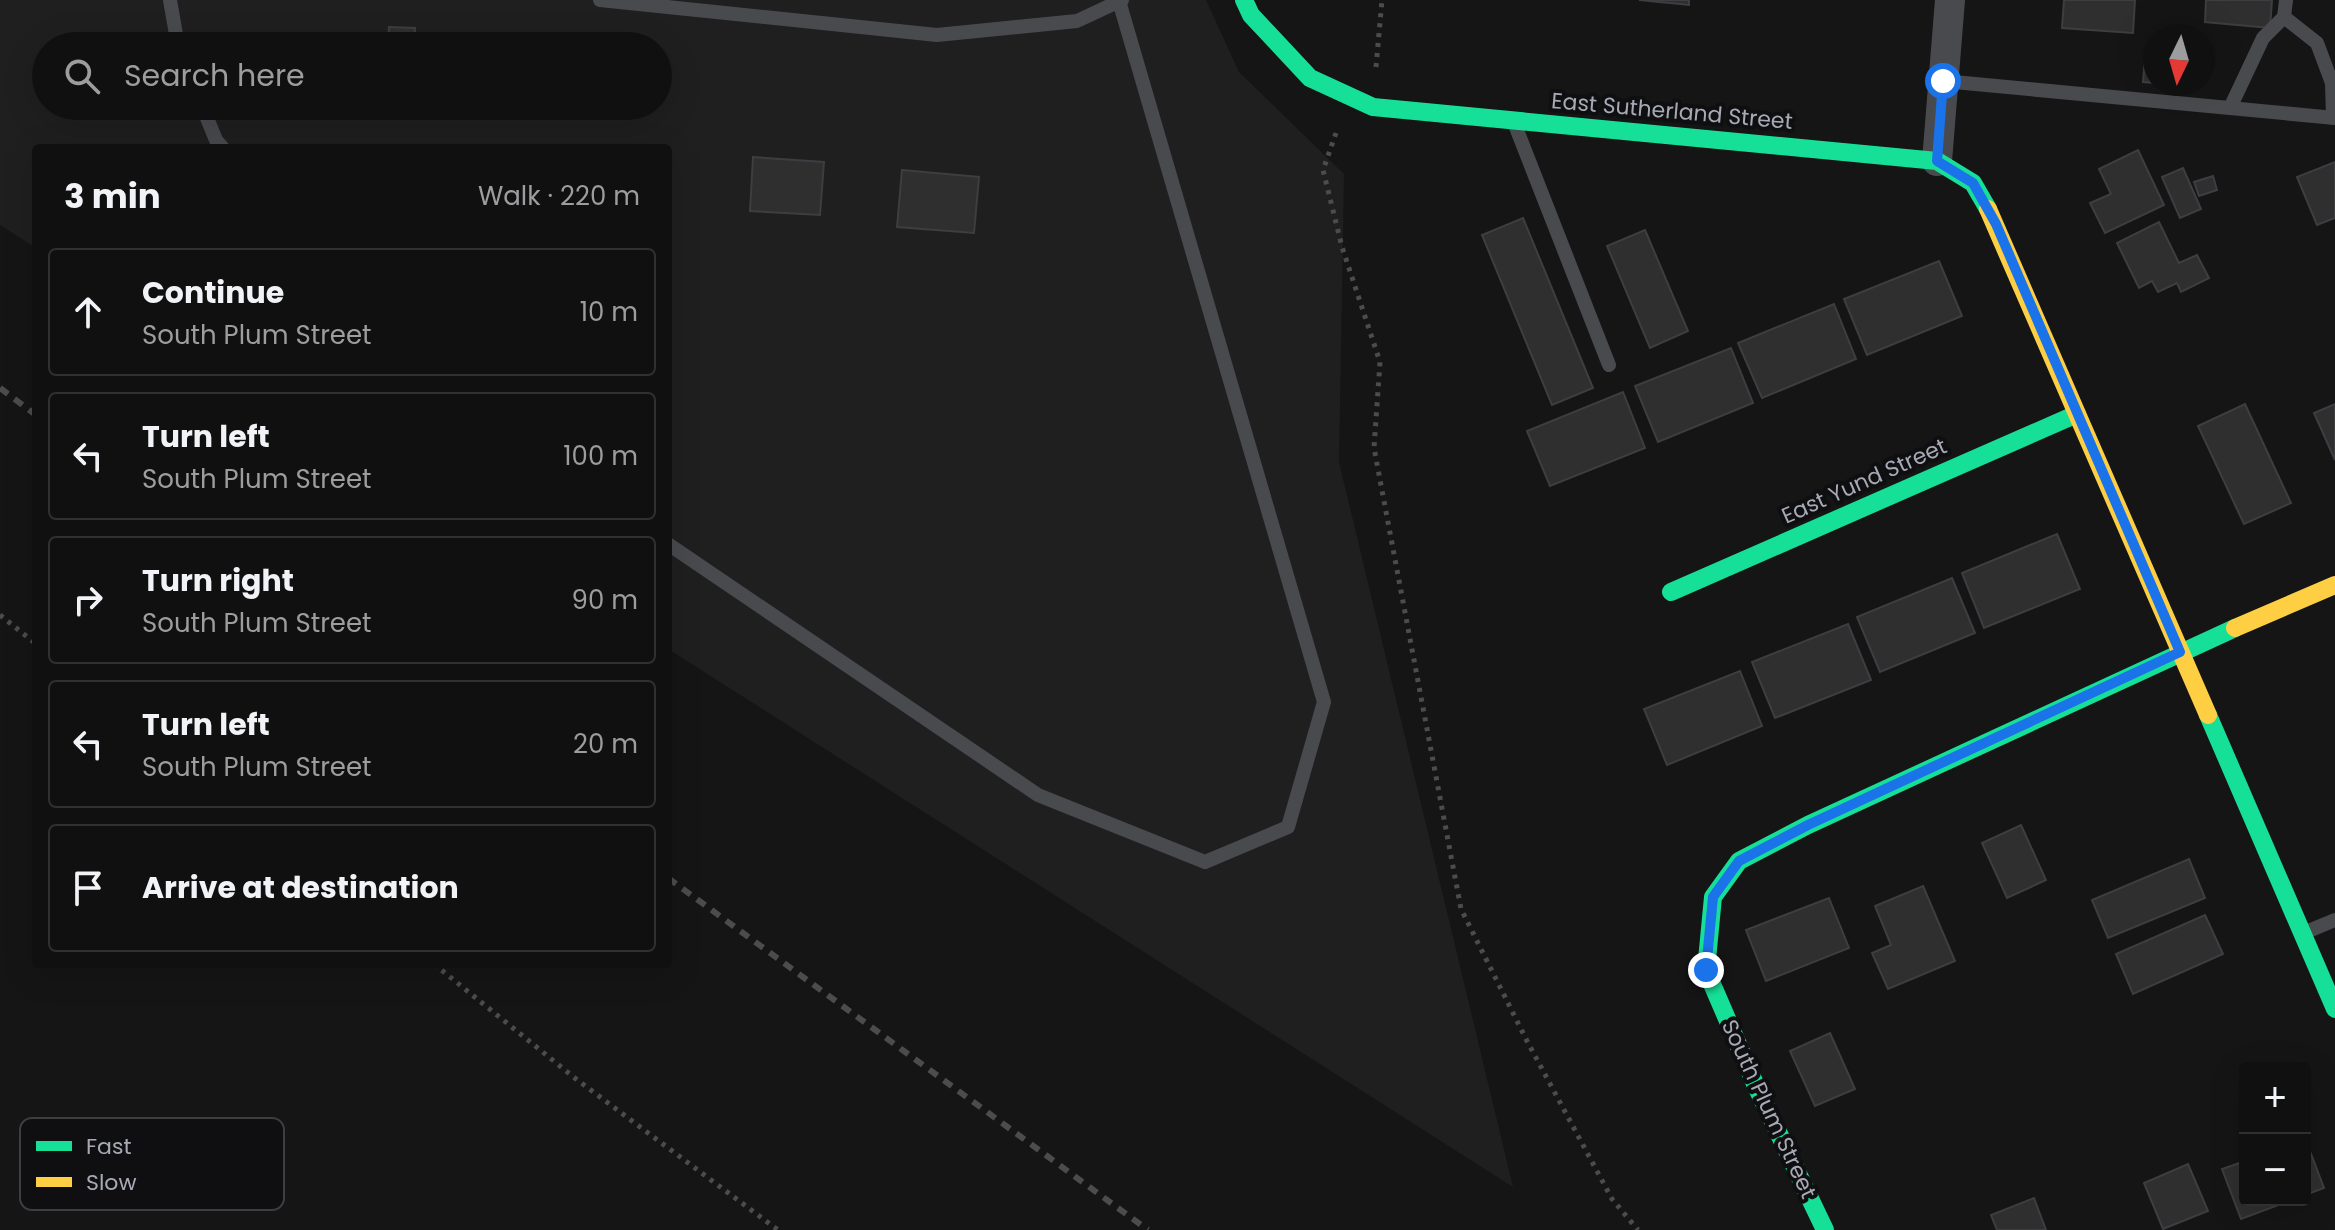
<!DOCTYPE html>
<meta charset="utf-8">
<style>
:root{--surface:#101010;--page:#191919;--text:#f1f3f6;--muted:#9c9d9f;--line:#303030}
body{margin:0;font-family:Poppins,sans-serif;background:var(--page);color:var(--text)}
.controls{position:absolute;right:24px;bottom:24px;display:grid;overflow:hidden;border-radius:8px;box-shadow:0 8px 32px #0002}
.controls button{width:72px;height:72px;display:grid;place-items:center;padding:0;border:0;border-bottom:2px solid var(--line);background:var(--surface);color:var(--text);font:40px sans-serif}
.compass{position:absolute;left:2143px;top:24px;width:72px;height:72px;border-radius:50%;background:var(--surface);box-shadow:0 8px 32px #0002;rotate:185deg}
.stop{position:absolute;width:24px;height:24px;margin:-18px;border:6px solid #1a73e8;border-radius:50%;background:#fff}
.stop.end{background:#1a73e8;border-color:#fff;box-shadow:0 2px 8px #0008}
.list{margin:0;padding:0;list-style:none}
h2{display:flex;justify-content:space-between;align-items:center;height:104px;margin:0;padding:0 32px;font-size:34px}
h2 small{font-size:26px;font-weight:400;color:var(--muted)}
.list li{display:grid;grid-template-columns:52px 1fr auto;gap:24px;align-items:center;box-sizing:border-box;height:128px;margin:0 16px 16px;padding:0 16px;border:2px solid var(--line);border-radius:8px}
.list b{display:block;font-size:30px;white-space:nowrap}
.list p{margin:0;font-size:26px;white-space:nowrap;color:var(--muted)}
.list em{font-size:26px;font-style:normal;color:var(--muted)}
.icon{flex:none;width:44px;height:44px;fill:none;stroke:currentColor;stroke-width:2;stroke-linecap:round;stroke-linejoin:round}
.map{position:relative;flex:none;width:2335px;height:1230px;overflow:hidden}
.search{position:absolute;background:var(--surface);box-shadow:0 8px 32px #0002;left:32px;top:32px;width:640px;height:88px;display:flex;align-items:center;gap:20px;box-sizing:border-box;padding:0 28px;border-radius:44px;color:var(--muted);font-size:30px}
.panel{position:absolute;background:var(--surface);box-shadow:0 8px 32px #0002;left:32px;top:144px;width:640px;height:824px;border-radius:8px}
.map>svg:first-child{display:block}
</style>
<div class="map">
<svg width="2335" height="1230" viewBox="0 0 2335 1230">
<rect width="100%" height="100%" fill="#151515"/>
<path fill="#1f1f20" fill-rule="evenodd" d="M0 0H1206L1239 72 1344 174 1339 462 1513 1187 668 649V148H36V248L0 225ZM46 46H658V106H46Z"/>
<g fill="#2f2f30" stroke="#3d3e41" stroke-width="2">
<path d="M1639 0H1689V5Z"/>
<path d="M2064 0H2135L2133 33 2062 28Z"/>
<path d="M2206 0H2272L2270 28 2205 22Z"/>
<path d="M389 27 415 28 414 46H388Z"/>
<path d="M2145 58 2155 59V83L2143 82Z"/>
<path d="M2138 150 2164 205 2105 233 2090 203 2111 194 2099 169Z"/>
<path d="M753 157 824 162 820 215 750 211Z"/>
<path d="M2335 162V218L2317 225 2297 177Z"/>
<path d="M2183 168 2201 209 2180 218 2162 177Z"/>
<path d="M902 170 979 177 974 233 897 227Z"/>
<path d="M2213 176 2217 190 2199 196 2194 182Z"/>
<path d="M1523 218 1593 388 1552 405 1482 235Z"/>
<path d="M2159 222 2179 263 2197 255 2209 278 2181 292 2177 283 2158 292 2152 281 2139 288 2117 243Z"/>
<path d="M1645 230 1688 331 1650 348 1607 246Z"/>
<path d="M1939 261 1962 316 1867 355 1844 299Z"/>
<path d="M1834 304 1856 359 1762 398 1738 343Z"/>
<path d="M1731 348 1753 403 1658 442 1635 386Z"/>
<path d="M1623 392 1645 448 1550 486 1527 431Z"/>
<path d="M2245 404 2291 503 2244 524 2198 426Z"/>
<path d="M2335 404V460L2314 413Z"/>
<path d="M2057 534 2080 589 1984 628 1962 573Z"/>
<path d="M1952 578 1975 633 1880 672 1857 617Z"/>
<path d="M1848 624 1871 680 1775 718 1752 662Z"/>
<path d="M1740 671 1762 726 1667 765 1644 709Z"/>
<path d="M2021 825 2046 880 2007 898 1982 843Z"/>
<path d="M2189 859 2205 898 2108 938 2092 900Z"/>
<path d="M1923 886 1955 961 1888 989 1872 953 1891 945 1875 906Z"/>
<path d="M1829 898 1849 948 1766 981 1746 930Z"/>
<path d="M2205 915 2223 954 2133 994 2116 954Z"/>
<path d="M1830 1033 1855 1089 1815 1106 1790 1051Z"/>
<path d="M2305 1138 2324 1188 2305 1195Z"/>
<path d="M2245 1161V1200H2292L2241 1219 2222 1169Z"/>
<path d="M2188 1164 2208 1211 2163 1229 2144 1183Z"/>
<path d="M2034 1198 2046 1230H1997L1991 1215Z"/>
</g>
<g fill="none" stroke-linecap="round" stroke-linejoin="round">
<g stroke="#4b4c4f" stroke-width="5" stroke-dasharray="4 6" stroke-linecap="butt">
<path d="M1376 67 1382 0"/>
<path d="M1336 133 1323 170 1342 247 1380 362 1374 448 1461 909 1527 1041 1612 1199 1638 1230"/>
<path d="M0 615 36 644"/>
<path d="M434 964 576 1079 778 1230"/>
</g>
<g stroke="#494a4e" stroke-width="14">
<path d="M170 0 178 46"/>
<path d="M600 0 937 35 1077 21 1122 0"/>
<path d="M2284 17 2317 43 2332 83 2333 118"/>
<path d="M1943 81 2335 118"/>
<path d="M202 106 216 140 223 148"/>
<path d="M2230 108 2263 38 2284 17 2286 0"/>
<path d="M1515 125 1609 365"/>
<path d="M668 544 1038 795 1205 862 1288 827 1324 702 1119 1"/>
<path d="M2306 932 2335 920"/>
</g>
<path stroke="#494a4e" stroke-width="30" d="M1937 161 1950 0"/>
<g stroke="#16e098" stroke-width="18">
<path d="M1244 0 1251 15 1310 78 1373 107 1937 161 1973 183 1988 209"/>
<path d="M1671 592 2077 414"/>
<path d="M2208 715 2335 1009"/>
<path d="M1825 1230 1756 1086 1706 970 1713 897 1739 861 1808 825 2235 628"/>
</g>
<g stroke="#ffcf43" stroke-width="18">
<path d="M1988 209 2208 715"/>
<path d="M2235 628 2335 585"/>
</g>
<g stroke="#4b4c4e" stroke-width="6" stroke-dasharray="10 8" stroke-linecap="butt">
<path d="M0 388 36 415"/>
<path d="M668 878 1148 1230"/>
</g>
</g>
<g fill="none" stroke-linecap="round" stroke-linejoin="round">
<path stroke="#1a73e8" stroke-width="10" d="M1706 970 1713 897 1739 861 1808 825 2180 652 1996 224 1973 183 1937 161 1943 81"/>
</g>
<g text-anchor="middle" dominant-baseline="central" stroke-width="8" stroke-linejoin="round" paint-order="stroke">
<g font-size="22" fill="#a7aab5" stroke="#0f0f11">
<text transform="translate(1672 111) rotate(5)">East Sutherland Street</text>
<text transform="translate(1864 481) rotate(-24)">East Yund Street</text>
<text transform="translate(1769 1109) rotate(65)">South Plum Street</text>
</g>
</g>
<rect x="20" y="1118" width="264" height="92" rx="12" fill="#0f0f11" stroke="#3d3e42" stroke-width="2"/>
<rect x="36" y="1141" width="36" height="10" fill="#16e098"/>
<rect x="36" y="1177" width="36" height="10" fill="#ffcf43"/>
<g font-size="22" fill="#a7aab5">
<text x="86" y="1154">Fast</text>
<text x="86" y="1190">Slow</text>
</g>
</svg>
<div class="controls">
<button>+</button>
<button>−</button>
</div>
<svg class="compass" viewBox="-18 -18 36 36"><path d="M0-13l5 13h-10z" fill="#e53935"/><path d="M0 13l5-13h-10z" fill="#9c9d9f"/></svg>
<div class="stop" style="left:1943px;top:81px"></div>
<div class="stop end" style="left:1706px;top:970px"></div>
<div class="search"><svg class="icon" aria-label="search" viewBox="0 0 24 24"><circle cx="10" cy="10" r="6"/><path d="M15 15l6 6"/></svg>Search here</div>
<section class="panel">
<h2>3 min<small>Walk · 220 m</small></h2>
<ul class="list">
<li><svg class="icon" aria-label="ahead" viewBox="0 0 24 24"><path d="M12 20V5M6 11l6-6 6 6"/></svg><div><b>Continue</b><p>South Plum Street</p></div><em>10 m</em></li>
<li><svg class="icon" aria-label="left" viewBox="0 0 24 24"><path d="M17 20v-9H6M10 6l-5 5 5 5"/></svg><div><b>Turn left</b><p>South Plum Street</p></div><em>100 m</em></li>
<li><svg class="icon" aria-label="right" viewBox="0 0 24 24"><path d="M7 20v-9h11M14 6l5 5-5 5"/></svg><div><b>Turn right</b><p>South Plum Street</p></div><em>90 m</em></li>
<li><svg class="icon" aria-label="left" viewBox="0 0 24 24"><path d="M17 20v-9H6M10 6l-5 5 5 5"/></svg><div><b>Turn left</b><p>South Plum Street</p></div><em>20 m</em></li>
<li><svg class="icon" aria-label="arrive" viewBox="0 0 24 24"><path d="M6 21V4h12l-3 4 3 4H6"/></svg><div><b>Arrive at destination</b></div></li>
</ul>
</section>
</div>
